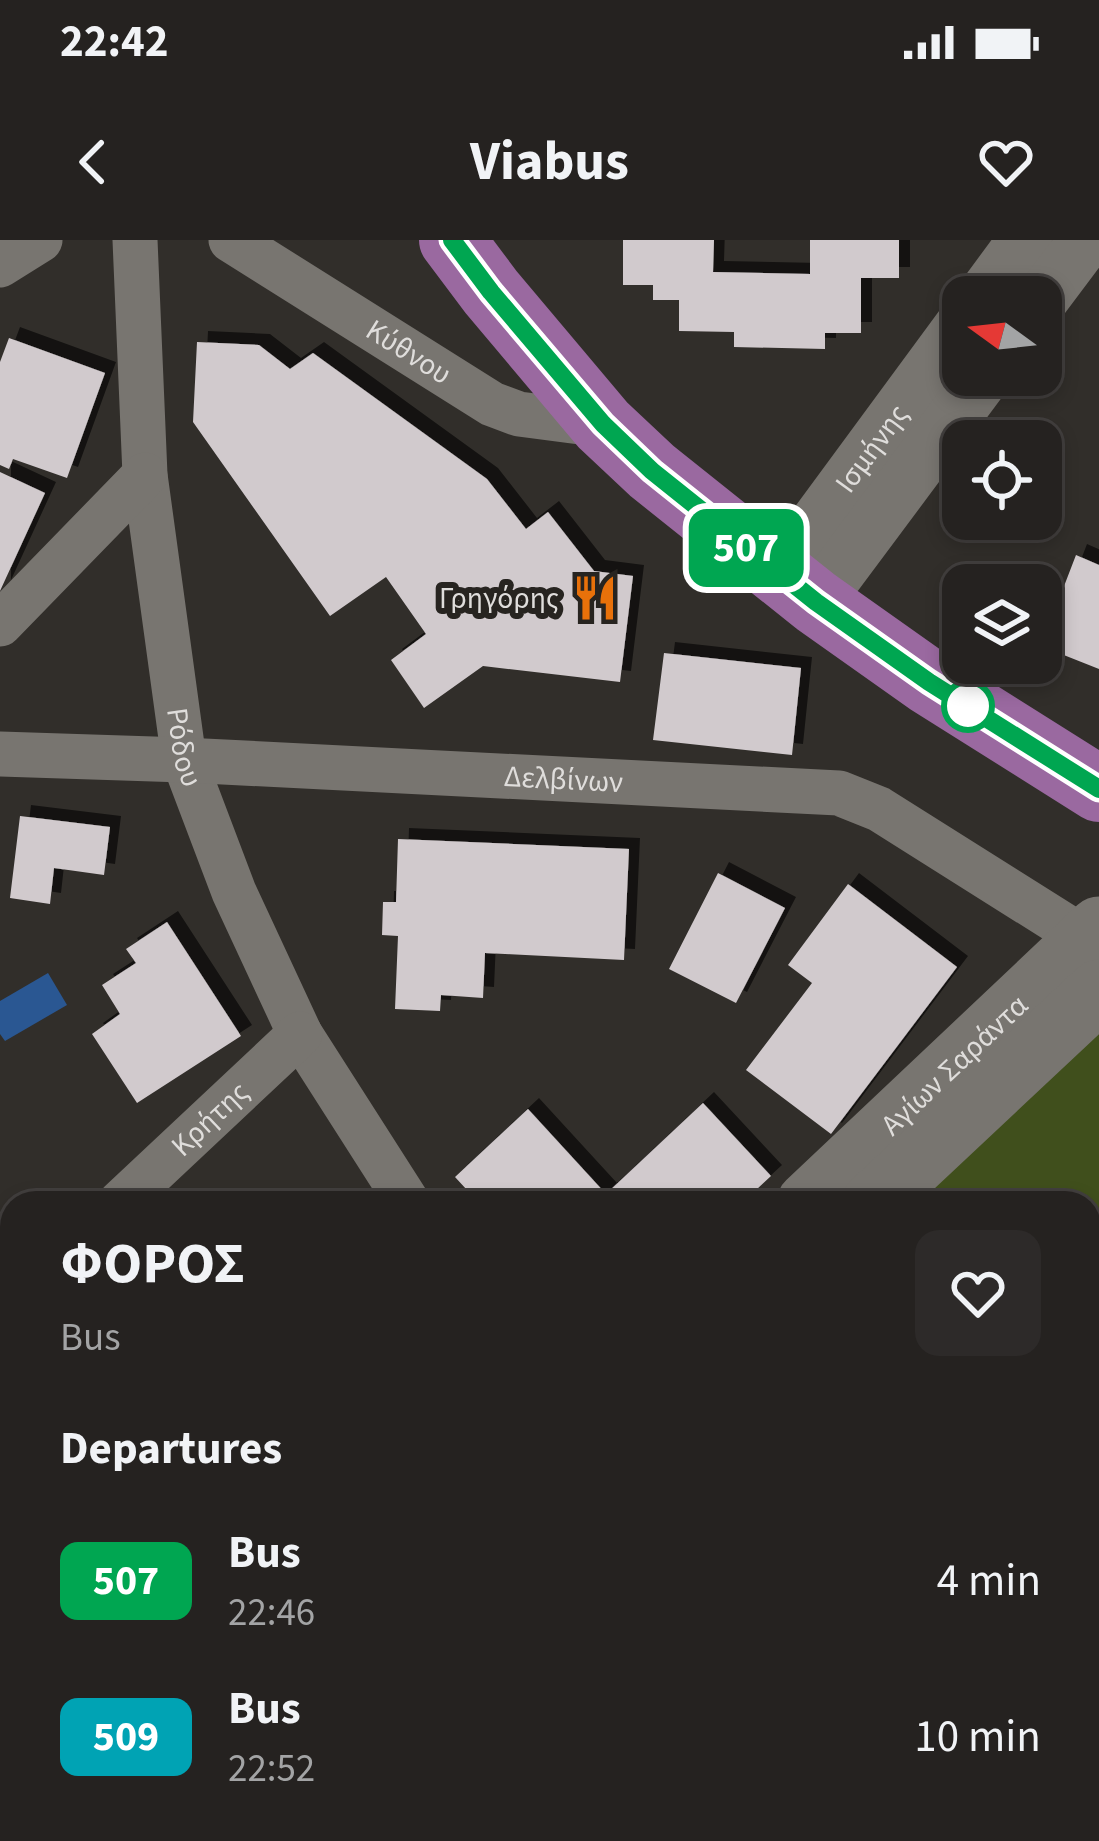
<!DOCTYPE html>
<meta charset="utf-8">
<style>
:root{--surface:#252220;--page:#2d2a29;--text:#f1f3f6;--muted:#a3a4a5;--line:#423f3e}
body{margin:0;font-family:"Source Sans 3",sans-serif;background:var(--page);color:var(--text);height:100vh;display:flex;flex-direction:column;font-size:45px;white-space:nowrap}
*{box-sizing:border-box;margin:0}
p{font-size:39px;color:var(--muted)}
.icon{flex:none;width:66px;height:66px;fill:none;stroke:currentColor;stroke-width:2;stroke-linecap:round;stroke-linejoin:round}
.map{position:relative;flex:1;overflow:hidden}
.panel{position:absolute;left:0px;top:951px;width:1101px;height:651px;display:flex;flex-direction:column;background:var(--surface);border-radius:36px 36px 0 0;box-shadow:0 6px 18px #0003,0 0 0 3px var(--line)}
.panel>*{flex:none}
.badge{padding:0 24px;border-radius:18px;font-size:42px;line-height:78px}
.needle{width:78px;rotate:285deg}
.tools{position:absolute;left:942px;top:36px;display:grid;gap:24px}
.tools a{display:grid;place-items:center;width:120px;height:120px;border-radius:24px;background:var(--surface);box-shadow:0 6px 18px #0003,0 0 0 3px var(--line);font-size:60px}
.map>.badge{position:absolute;translate:-50% -50%;box-shadow:0 0 0 6px #fff}
h2{padding:0 60px;font-size:45px;line-height:108px}
.round{display:grid;place-items:center;flex:none;width:126px;height:126px;border-radius:24px;background:var(--page)}
.summary{display:flex;align-items:center;justify-content:space-between;height:204px;padding:0 60px}
h1{font-size:57px;font-weight:700;line-height:90px}
ul{padding:0;list-style:none}
li{display:flex;align-items:center;gap:36px;height:156px;padding:0 60px}
li div{flex:1}
li b{display:block;font-size:45px}
li em{font-style:normal}
li .badge{min-width:132px;font-weight:700;text-align:center}
.status{display:flex;justify-content:space-between;align-items:center;height:84px;padding:0 60px;background:var(--surface);direction:ltr}
.status svg{height:33px;fill:currentColor}
header{display:flex;justify-content:space-between;align-items:center;height:156px;padding:0 60px;background:var(--surface);font-size:54px;font-weight:700}
.map>svg:first-child{display:block}
.green{fill:#404f1c}
.water{fill:#2a5792}
.building{fill:#d1cacd;filter:url(#shadow)}
.lines{fill:none;stroke-linecap:round;stroke-linejoin:round}
.path{stroke:#6d6a67;stroke-width:8;stroke-dasharray:6 9;stroke-linecap:butt}
.minor{stroke:#787570;stroke-width:45}
.tertiary{stroke:#787570;stroke-width:54}
.secondary{stroke:#787570;stroke-width:63}
.primary{stroke:#9a69a0;stroke-width:66}
.line-casing{stroke:#fff;stroke-width:27}
.line{stroke:#00a651;stroke-width:18}
.stop-dot{fill:#fff;stroke:#00a651;stroke-width:6}
.labels{text-anchor:middle;dominant-baseline:central;stroke-width:12;stroke-linejoin:round;paint-order:stroke}
.street-label{font-size:30px;fill:#dfdddb;stroke:#272420}
.poi-label{font-size:30px;fill:#dfdddb;stroke:#272420;text-anchor:end}
</style>
<div class="status"><b>22:42</b><svg viewBox="0 0 49 12"><path d="M0 12V9h3v3zM5 12V6h3v6zM10 12V3h3v9zM15 12V0h3v12zM26 1h20v11H26zM47 4h2v5h-2z"/></svg></div>
<header><svg class="icon" aria-label="back" viewBox="0 0 24 24"><path d="M15 5l-7 7 7 7"/></svg>Viabus<svg class="icon" aria-label="heart" viewBox="0 0 24 24"><path d="M12 20l-8-8c-3-5 5-10 8-4 3-6 11-1 8 4z"/></svg></header>
<div class="map">
<svg width="1099" height="1601" viewBox="0 0 1099 1601">
<defs>
<filter id="shadow"><feDropShadow dx="11" dy="-11" stdDeviation="0" flood-color="#0009"/></filter>
</defs>
<rect width="100%" height="100%" fill="#312e2a"/>
<path class="green" d="M 1099,782 L 1099,1425 L 1089,1422 L 1089,963 L 904,963 Z
M 1089,1483 L 1099,1486 L 1099,1601 L 895,1601 L 907,1590 L 1089,1590 Z
M 232,1590 L 865,1590 L 854,1601 L 220,1601 Z"/>
<path class="water" d="M 48,733 L 67,765 L 5,801 L 0,794 L 0,761 Z"/>
<path class="building" d="M 623,0 L 714,0 L 713,32 L 810,34 L 810,0 L 899,0 L 899,38 L 861,38 L 861,93 L 825,93 L 825,109 L 734,107 L 734,92 L 679,91 L 679,60 L 653,60 L 653,45 L 623,45 Z
M 9,98 L 105,133 L 67,238 L 13,219 L 9,229 L 0,225 L 0,122 Z
M 197,102 L 259,105 L 290,129 L 313,113 L 487,239 L 526,289 L 548,272 L 594,331 L 633,336 L 620,442 L 483,426 L 424,468 L 391,420 L 426,394 L 386,337 L 330,376 L 193,182 Z
M 0,232 L 45,253 L 0,351 Z
M 1076,315 L 1099,325 L 1099,429 L 1041,406 Z
M 664,413 L 801,428 L 792,515 L 653,500 Z
M 20,576 L 110,587 L 104,635 L 54,628 L 50,664 L 10,658 Z
M 398,599 L 629,609 L 624,720 L 485,713 L 483,758 L 441,755 L 440,771 L 395,769 L 398,696 L 382,695 L 383,662 L 396,662 Z
M 718,633 L 785,668 L 736,763 L 669,729 Z
M 848,644 L 957,727 L 831,894 L 746,830 L 812,743 L 788,725 Z
M 167,682 L 241,796 L 137,863 L 92,794 L 120,774 L 102,745 L 136,723 L 126,709 Z
M 703,863 L 771,936 L 742,963 L 479,963 L 455,937 L 528,869 L 606,954 Z
M 12,1211 L 12,1243 L 0,1231 L 0,1223 Z
M 0,1278 L 12,1288 L 0,1303 Z"/>
<g class="lines">
<path class="path" d="M 1089,1456 L 1099,1459
M 869,1601 L 880,1590"/>
<g class="minor">
<path id="s1" d="M 135,0 L 145,235 L 184,520 L 234,652 L 300,794 L 408,963"/>
<path id="s2" d="M 231,0 L 492,164 L 519,174 L 603,185"/>
<path d="M 0,25 L 40,0"/>
<path d="M 0,384 L 145,235"/>
<path id="s3" d="M 0,514 L 184,520 L 839,553 L 879,569 L 1087,700"/>
<path id="s4" d="M 120,963 L 300,794"/>
<path d="M 0,1076 L 12,1064"/>
<path d="M 0,1515 L 12,1529"/>
<path d="M 68,1590 L 77,1601"/>
</g>
<g class="tertiary">
<path d="M 983,57 L 1025,0"/>
<path d="M 1041,60 L 1086,0"/>
<path id="s5" d="M 779,334 L 963,84"/>
<path d="M 816,362 L 985,135"/>
</g>
<g class="secondary">
<path id="s6" d="M 808,963 L 1099,688"/>
<path d="M 873,963 L 1099,751"/>
<path d="M 134,1601 L 146,1590"/>
<path d="M 195,1601 L 206,1590"/>
</g>
<path class="primary" d="M 452,0 L 491,52 L 603,185 L 652,231 L 816,362 L 929,442 L 1099,549"/>
</g>
<g class="lines">
<g class="line-casing">
<path id="line" d="M 452,0 L 491,52 L 603,184 L 652,231 L 816,362 L 929,442 L 1099,549"/>
</g>
<use href="#line" class="line"/>
</g>
<defs>
<g id="restaurant-bare" transform="scale(3.6)"><path d="M-5-6h1v4h1v-4h1v4h1v-4h1v5L-1.5 .5V6h-2V.5L-5-1ZM5-6V6H3V1.5H1.5Q1.5-4 5-6Z" fill="#e8710a" stroke="#272420" stroke-width="2.5" paint-order="stroke"/></g>
</defs>
<g fill-rule="evenodd">
<use href="#restaurant-bare" x="595" y="358"/>
</g>
<circle class="stop-dot" cx="968" cy="466" r="24"/>
<g class="labels">
<g class="street-label">
<text stroke="none"><textPath href="#s2" startOffset="210">Κύθνου</textPath></text>
<text stroke="none"><textPath href="#s5" startOffset="156">Ισμήνης</textPath></text>
<text stroke="none"><textPath href="#s1" startOffset="510">Ρόδου</textPath></text>
<text stroke="none"><textPath href="#s3" startOffset="564">Δελβίνων</textPath></text>
<text stroke="none"><textPath href="#s6" startOffset="201">Αγίων Σαράντα</textPath></text>
<text stroke="none"><textPath href="#s4" startOffset="123">Κρήτης</textPath></text>
</g>
<g class="poi-label">
<text x="559" y="358">Γρηγόρης</text>
</g>
</g>
</svg>
<div class="tools">
<a><svg class="needle" viewBox="-14 -14 28 28"><path d="M0-13l5 13h-10z" fill="#e53935"/><path d="M0 13l5-13h-10z" fill="#a3a4a5"/></svg></a>
<a><svg class="icon" aria-label="locate" viewBox="0 0 24 24"><circle cx="12" cy="12" r="6"/><path d="M12 2v4M12 18v4M2 12h4M18 12h4"/></svg></a>
<a><svg class="icon" aria-label="layers" viewBox="0 0 24 24"><path d="M12 4l9 5-9 5-9-5zM3 14l9 5 9-5"/></svg></a>
</div>
<b class="badge" style="left:746px;top:308px;background:#00a651;color:#fff">507</b>
<section class="panel">
<div class="summary"><div><h1>ΦΟΡΟΣ</h1><p>Bus</p></div><a class="round"><svg class="icon" aria-label="heart" viewBox="0 0 24 24"><path d="M12 20l-8-8c-3-5 5-10 8-4 3-6 11-1 8 4z"/></svg></a></div>
<h2>Departures</h2>
<ul>
<li><span class="badge" style="background:#00a651;color:#fff">507</span><div><b>Bus</b><p>22:46</p></div><em>4 min</em></li>
<li><span class="badge" style="background:#00a3b4;color:#fff">509</span><div><b>Bus</b><p>22:52</p></div><em>10 min</em></li>
</ul>
</section>
</div>
